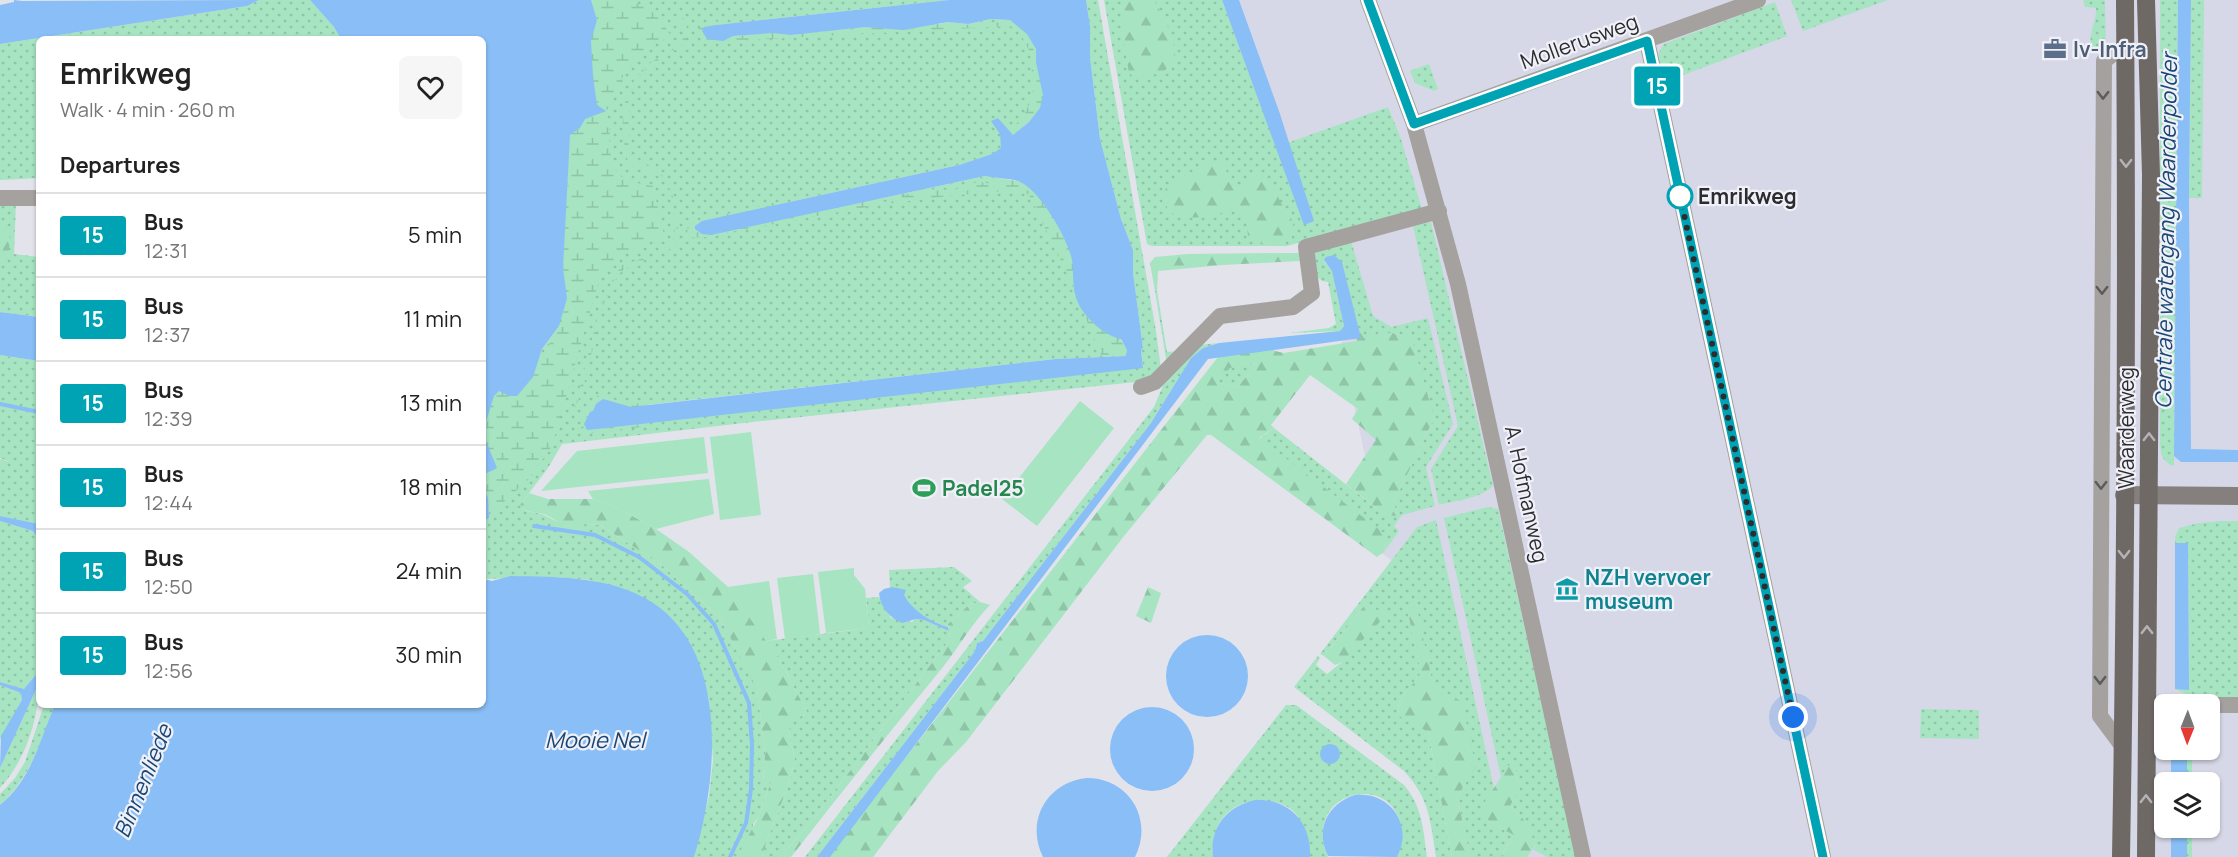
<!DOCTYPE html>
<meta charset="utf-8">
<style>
:root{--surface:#fff;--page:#f6f6f6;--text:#222;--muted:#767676;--line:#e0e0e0}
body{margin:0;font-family:Manrope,sans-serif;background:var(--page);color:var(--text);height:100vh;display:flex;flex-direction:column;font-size:22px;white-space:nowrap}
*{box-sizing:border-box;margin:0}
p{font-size:20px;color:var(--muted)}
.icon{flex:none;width:33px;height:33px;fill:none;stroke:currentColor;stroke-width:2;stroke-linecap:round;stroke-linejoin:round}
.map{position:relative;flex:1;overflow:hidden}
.sheet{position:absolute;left:36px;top:36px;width:450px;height:672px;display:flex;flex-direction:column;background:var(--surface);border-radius:9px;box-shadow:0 2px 4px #0004}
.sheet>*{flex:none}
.badge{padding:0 12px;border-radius:4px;font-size:21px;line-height:39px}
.needle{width:39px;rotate:181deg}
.buttons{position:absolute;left:2154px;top:694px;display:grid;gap:12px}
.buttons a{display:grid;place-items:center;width:66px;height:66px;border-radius:9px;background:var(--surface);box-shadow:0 2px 4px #0004;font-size:30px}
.you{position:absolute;width:30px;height:30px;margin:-15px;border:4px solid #fff;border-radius:50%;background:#1a73e8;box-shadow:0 0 0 9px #1a73e833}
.map>.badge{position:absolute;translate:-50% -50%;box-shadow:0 0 0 3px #fff}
h2{padding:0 24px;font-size:22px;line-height:54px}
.round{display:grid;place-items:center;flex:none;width:63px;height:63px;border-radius:9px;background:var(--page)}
.head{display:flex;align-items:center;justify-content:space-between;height:102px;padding:0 24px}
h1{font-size:28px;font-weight:700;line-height:45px}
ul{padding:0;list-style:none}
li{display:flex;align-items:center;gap:18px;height:84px;padding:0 24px;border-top:2px solid var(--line)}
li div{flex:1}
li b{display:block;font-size:22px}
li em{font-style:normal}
li .badge{min-width:66px;font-weight:700;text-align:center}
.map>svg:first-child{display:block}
.built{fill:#d7d8e7;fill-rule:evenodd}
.grass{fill:url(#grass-dots)}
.forest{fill:url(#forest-firs);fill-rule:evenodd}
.wetland{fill:url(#wetland-marsh)}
.pitch{fill:#a6e4c2}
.water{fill:#89bef6}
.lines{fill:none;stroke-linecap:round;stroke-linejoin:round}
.stream{stroke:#89bef6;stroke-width:4}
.street{stroke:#a4a19f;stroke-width:16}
.secondary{stroke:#85807d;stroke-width:18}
.primary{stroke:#6f6966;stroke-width:18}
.oneway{stroke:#5c5b5c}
.oneway2{stroke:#b6b3b7}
.line-casing{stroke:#fff;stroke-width:14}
.line{stroke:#00a3b4;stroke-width:9}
.walk{stroke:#2c2c2f;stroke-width:6;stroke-dasharray:0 10.8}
.stop-dot{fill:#fff;stroke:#00a3b4;stroke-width:3}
.labels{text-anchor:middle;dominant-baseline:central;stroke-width:4.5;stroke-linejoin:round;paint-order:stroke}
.street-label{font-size:21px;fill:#2c2c2f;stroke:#f0f0f9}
.service-label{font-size:21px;font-weight:bold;fill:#4e5e75;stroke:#f0f0f9;text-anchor:start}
.stop-label{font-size:21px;font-weight:bold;fill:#2c2c2f;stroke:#f0f0f9;text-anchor:start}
.leisure-label{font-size:21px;font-weight:bold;fill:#27864d;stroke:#f0f0f9;text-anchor:start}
.culture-label{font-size:21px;font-weight:bold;fill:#0d838f;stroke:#f0f0f9;text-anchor:start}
.water-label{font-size:22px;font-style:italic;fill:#184774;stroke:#f0f0f9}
</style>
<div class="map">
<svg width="2238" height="857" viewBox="0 0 2238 857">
<defs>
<pattern id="grass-dots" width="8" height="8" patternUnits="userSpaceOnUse" patternTransform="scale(1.5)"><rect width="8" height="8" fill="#a6e4c2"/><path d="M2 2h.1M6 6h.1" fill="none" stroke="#8fc4a7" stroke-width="1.8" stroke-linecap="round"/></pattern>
<pattern id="forest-firs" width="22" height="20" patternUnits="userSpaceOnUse" patternTransform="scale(1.5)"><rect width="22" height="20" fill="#a6e4c2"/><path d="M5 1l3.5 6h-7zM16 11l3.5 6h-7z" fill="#8fc4a7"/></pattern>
<pattern id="wetland-marsh" width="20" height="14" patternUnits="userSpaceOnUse" patternTransform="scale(1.5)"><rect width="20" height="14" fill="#a6e4c2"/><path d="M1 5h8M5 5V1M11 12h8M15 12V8" fill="none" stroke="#8fc4a7"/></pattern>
</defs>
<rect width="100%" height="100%" fill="#e2e3eb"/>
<path class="built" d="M 1233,0 L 2238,0 L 2238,857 L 1458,857 L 1394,562 L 1380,552 L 1383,540 L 1341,344 L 1351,329 ZM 2164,705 L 2210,705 L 2210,750 L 2164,750 ZM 2164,783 L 2210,783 L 2210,828 L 2164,828 Z"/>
<path class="grass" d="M 259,0 L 310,0 L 334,27 L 341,39 L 39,39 L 39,178 L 0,180 L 0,44 L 247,6 Z
M 591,0 L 949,0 L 716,25 L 723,41 L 733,36 L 773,33 L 791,35 L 865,27 L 935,25 L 948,22 L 968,24 L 991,19 L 1010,20 L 1027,34 L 1043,95 L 1041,108 L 1029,122 L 1012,135 L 998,118 L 1002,148 L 992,154 L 959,165 L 702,221 L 711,235 L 985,176 L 1017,181 L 1028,187 L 1127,350 L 1126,356 L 1056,359 L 593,411 L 1143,367 L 1141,350 L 1143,348 L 1133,273 L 1133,250 L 1121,219 L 1100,139 L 1090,57 L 1090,26 L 1086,0 L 1098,0 L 1156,331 L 1161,369 L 1145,381 L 761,421 L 562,444 L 548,468 L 520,505 L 526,511 L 542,514 L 558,522 L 600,525 L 663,566 L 720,618 L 757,688 L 765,753 L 763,781 L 771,782 L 758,818 L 753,824 L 754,857 L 694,857 L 709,796 L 713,761 L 709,699 L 642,596 L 589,580 L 557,577 L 483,579 L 483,522 L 489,518 L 488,498 L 494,396 L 499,391 L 509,396 L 533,377 L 542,349 L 559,326 L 570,134 L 597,20 Z
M 1104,0 L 1222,0 L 1276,147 L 1388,107 L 1400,136 L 1422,209 L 1287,246 L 1152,246 L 1147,244 Z
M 1791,0 L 1888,0 L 1803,31 Z
M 2083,0 L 2105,0 L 2106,50 L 2095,51 C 2084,40 2097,23 2096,8 L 2085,7 Z
M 2160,0 L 2178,0 L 2174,466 C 2163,462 2161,456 2160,445 Z
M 2191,0 L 2204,0 L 2202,198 L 2189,198 Z
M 1775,2 L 1787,36 L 1662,83 C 1658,68 1654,57 1664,44 Z
M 1429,64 L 1438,89 L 1434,91 L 1415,83 L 1410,71 Z
M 0,201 L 16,201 L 14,254 L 39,257 L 39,317 L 0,312 Z
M 1431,222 L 1493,486 C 1479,499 1457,500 1439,505 L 1431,469 L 1458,426 L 1413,226 Z
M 1351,241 L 1373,316 L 1391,327 L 1428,318 L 1453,424 L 1426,467 L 1435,506 L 1402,515 L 1394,526 L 1399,531 L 1384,552 L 1386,544 L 1259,439 L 1274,428 L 1385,515 L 1397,516 L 1394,502 L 1434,418 L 1378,332 L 1380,339 L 1364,338 L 1359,331 L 1342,262 L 1324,261 L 1332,271 L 1344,326 L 1340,331 L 1290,333 L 1329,328 L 1336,324 L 1328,282 L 1322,281 L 1314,274 L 1315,253 Z
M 1155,291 L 1157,291 L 1167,352 L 1180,351 L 1167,365 Z
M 1218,343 L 1203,348 L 1191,358 L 1151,423 L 983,641 L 977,643 L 975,651 L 817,857 L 805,857 L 1154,407 L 1164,383 L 1200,345 Z
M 0,355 L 39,361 L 39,524 L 0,516 L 0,459 L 10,462 L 0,458 Z
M 1246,363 L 1258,364 L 1237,387 L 1215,382 L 1230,367 Z
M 1488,507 L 1498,509 L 1576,857 L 1547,857 L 1534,850 L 1536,845 L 1524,820 L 1510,806 L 1520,788 L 1513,760 L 1501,777 L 1444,518 Z
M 1436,520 L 1494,789 L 1478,812 L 1496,826 L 1514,835 L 1502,854 L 1506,857 L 1470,857 L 1457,796 L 1476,767 L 1433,685 L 1415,600 L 1407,608 L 1421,673 L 1398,703 L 1399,715 L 1428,732 L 1452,857 L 1436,857 C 1430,821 1430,799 1404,771 L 1294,687 L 1318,656 L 1320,658 L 1316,665 L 1327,674 L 1342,662 L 1364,606 L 1324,656 L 1320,654 L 1417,527 Z
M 0,521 L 33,531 L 39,540 L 39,671 L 24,689 L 0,682 Z
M 2221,521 L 2238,521 L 2238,697 L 2193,697 L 2175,689 L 2189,689 L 2188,544 L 2175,543 L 2175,537 L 2179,528 L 2199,523 Z
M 954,567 L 972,581 L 963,587 L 980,602 L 970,604 L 948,624 L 948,627 C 935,624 916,613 908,601 C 902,595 898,589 890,587 L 889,570 Z
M 879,597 L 891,618 L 912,622 L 915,619 L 924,620 L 949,631 L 950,639 L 812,821 L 780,857 L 763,857 L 766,843 L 786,791 L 795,760 L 790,741 L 789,724 L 807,712 L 779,659 L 766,641 L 869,628 L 866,598 Z
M 39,683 C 39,719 25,761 0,788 L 0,768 Z
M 0,685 L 21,693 L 22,700 L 0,740 Z
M 44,705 L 55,705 C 39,743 32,776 0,805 L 0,794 L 15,778 L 25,762 Z
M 1286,705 L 1296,705 L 1404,785 C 1423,808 1423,829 1427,857 L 1397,857 C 1410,832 1398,795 1365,794 C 1329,794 1314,827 1328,857 L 1310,857 C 1310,848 1308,842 1305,834 C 1303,829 1301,822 1298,817 C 1294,809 1283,804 1275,802 C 1237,794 1209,819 1213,857 L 1167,857 Z
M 1921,709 L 1979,710 L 1979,739 L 1920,738 Z
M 2187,750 L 2192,750 L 2192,783 L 2187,783 Z
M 2187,828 L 2192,828 L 2192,857 L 2187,857 Z"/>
<path class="forest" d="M 1128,0 L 1154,0 C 1164,18 1177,40 1175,61 L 1162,73 L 1135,78 L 1129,73 C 1127,57 1115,11 1128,0 Z
M 1221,160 L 1227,164 L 1226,179 L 1233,186 L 1246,187 L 1253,176 L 1264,175 C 1276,183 1275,191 1281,203 C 1285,209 1292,217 1293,224 C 1299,249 1269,244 1255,244 L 1248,237 L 1246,215 L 1234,209 C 1208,218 1194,221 1168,212 L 1164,195 L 1167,185 L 1211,162 Z
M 0,221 L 10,233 L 9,250 L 0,261 Z
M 1283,253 L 1299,253 L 1300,261 L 1222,265 L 1158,271 L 1157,291 L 1155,291 L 1150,263 L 1155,257 L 1188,254 Z
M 1359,331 L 1364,338 L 1379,338 L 1378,332 L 1411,335 L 1434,418 L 1394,502 L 1397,516 L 1385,515 L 1346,484 L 1376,440 L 1352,419 L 1358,409 L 1310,375 L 1271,425 L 1274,428 L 1259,438 L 1384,533 L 1387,537 L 1384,552 L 1377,557 L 1211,435 L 1207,435 L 1124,536 L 966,742 L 938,771 L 873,857 L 828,857 L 1218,357 L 1271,347 L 1275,351 L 1284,353 L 1357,341 L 1355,333 ZM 1246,363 L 1258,364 L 1237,387 L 1216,382 L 1230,368 Z
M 529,493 L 548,499 L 593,499 L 618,508 L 656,529 L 689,552 L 728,587 L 779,659 L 807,712 L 789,725 L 790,741 L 795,760 L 786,791 L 766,843 L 763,857 L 737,857 L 758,818 L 771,782 L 763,782 L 765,753 L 757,689 L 720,618 L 663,566 L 600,525 L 585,524 L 578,535 L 562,534 L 558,522 C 554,519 549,516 544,514 C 534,511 526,514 520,505 Z
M 1148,587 L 1161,593 L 1151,623 L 1136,616 Z
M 1415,599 L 1433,685 L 1462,702 L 1476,767 L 1457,796 L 1470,857 L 1452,857 L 1428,732 L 1399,716 L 1398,703 L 1421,673 L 1407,608 Z
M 980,602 L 990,605 C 972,623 959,647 943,667 C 891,730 841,793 791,857 L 780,857 L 812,821 L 950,639 L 948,624 L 970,604 Z
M 1364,606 L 1388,613 L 1342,662 L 1335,665 L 1324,656 Z
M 1513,759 L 1520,788 L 1510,806 L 1524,820 L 1536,845 L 1527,857 L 1506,857 L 1502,855 L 1514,835 L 1496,826 L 1478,812 Z"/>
<path class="wetland" d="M 591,0 C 635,0 650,0 671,36 L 647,48 L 626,69 L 610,106 L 606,111 L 597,105 L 584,53 L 597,20 Z
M 684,18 C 688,30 690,36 682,46 C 670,54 652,62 642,73 C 625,94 625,132 632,156 C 659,172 664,169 674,200 L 672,199 C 669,175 648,171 629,165 C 619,131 618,88 649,64 C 661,55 678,50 685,35 L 679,20 Z
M 1004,20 L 1027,24 L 1037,39 L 1047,100 L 1015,135 L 1008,133 L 1024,115 L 1033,96 L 1031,54 L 1019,31 L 1010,26 L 712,42 L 697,37 L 698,30 L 702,24 L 720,21 L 705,29 L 717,38 L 775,32 L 794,36 L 808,29 L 821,33 L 832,28 L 848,31 L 857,23 L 911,29 L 932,24 L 984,25 Z
M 600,113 L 610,120 C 610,138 606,169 625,179 C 633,183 644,184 653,186 L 664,235 L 608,263 L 597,287 L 552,446 L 530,478 L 496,509 L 484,506 L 483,421 L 495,390 L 513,396 L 560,329 L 565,304 L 557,287 L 564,250 L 570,134 L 580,128 L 585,119 Z
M 997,178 L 1028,183 L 1048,203 L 1094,299 L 1093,324 L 1110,335 L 1117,335 L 1130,355 L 1101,355 L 1068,275 L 1029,195 L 1022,190 C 915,195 810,217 706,237 L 688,238 L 687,228 L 693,222 L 777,202 L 767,219 L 874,198 L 886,202 L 922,189 L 955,190 L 966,184 L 980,182 L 993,184 Z
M 675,207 L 678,225 L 676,246 L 658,255 L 656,254 C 685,237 670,233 675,207 Z
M 647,257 L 647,259 L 624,269 L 617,277 L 603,304 L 583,389 L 574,410 L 600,308 L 613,279 L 622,265 Z
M 599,395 L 629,404 L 646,403 L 645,407 L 587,430 L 640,424 L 641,427 L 581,434 C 582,414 583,408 599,395 Z"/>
<path class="pitch" d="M 1080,401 L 1114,428 L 1037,526 L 1002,499 Z
M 751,432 L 761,515 L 720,520 L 710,437 Z
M 704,437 L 708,473 L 541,491 L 577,451 Z
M 709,479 L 714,514 L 656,529 L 618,508 L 593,499 L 588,491 Z
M 854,568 L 854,575 L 865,589 L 869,628 L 826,633 L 818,572 Z
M 813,574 L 820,634 L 785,639 L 777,578 Z
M 769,581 L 777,639 L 766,641 L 728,587 Z"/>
<path class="water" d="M 14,0 L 22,1 L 259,0 L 247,6 L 0,44 L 0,5 L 14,2 Z
M 310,0 L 591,0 L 597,20 L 591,41 L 593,77 L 597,105 L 606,111 L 585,119 L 580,128 L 570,135 L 563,268 L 567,298 L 559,326 L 542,349 L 533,377 L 517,396 L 509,396 L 499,391 L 494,396 L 483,432 L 483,39 L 341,39 L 334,27 Z
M 949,0 L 1086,0 L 1090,26 L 1090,57 L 1100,139 L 1121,219 L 1133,250 L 1133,273 L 1143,348 L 1141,350 L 1143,368 L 587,430 L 584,424 L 590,412 L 593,411 L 596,404 L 603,399 L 631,407 L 1056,359 L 1126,356 L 1127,350 L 1121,339 C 1104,336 1080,314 1076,297 C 1072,285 1074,272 1072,260 C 1068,239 1039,188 1018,181 C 1008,178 995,178 985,176 L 711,235 L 702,234 L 695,229 L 695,226 L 702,221 L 959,165 L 992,154 L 1001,148 L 1000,134 L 991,121 L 998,118 L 1013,135 L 1029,122 L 1040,108 L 1043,95 L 1036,62 L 1036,49 L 1027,34 L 1010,20 L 991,19 L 968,24 L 948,22 L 903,30 L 865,27 L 791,35 L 773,33 L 733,36 L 723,41 L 707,39 L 702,31 L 704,27 L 716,25 Z
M 1222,0 L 1239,0 L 1280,114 L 1314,221 L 1304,225 Z
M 2178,0 L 2191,0 L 2189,198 L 2191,449 L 2238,450 L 2238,462 L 2181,462 L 2174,456 Z
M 1334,255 L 1342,262 L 1361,338 L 1208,359 L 830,857 L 817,857 L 975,651 L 977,643 L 983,641 L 1151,423 L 1191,358 L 1203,348 L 1219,343 L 1340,331 L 1344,326 L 1332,271 L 1324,260 L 1326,257 Z
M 0,312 L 39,317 L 39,361 L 0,355 Z
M 483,434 L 497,468 L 483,475 Z
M 483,486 L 488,498 L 489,518 L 483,522 Z
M 0,516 L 39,524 L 39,540 L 33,531 L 0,521 Z
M 2175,543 L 2188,543 L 2189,690 L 2175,689 Z
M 511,576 C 555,577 601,576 641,596 C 731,641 719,778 694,857 L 0,857 L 0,805 C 32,779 39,741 55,705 L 483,705 L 483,579 L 492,581 Z
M 892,587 L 906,590 L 904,595 C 912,610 932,623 948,627 L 949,631 L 924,620 L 916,619 L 902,623 C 890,618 880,607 879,593 L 884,589 Z
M1166 676a41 41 0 1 1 82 0a41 41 0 1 1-82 0Z
M 39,671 L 39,683 L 0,768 L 1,736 L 22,700 L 21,693 L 0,685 L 0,682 L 24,689 Z
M1110 749a42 42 0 1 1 84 0a42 42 0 1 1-84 0Z
M1320 754a10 10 0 1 1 20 0a10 10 0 1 1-20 0Z
M 2171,750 L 2187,750 L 2187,783 L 2171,783 Z
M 1087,778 C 1129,778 1154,819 1135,857 L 1043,857 C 1025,821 1047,782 1087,778 Z
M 1355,795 C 1390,791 1414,825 1397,857 L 1328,856 C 1315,830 1327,804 1355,795 Z
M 1255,800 C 1289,798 1312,823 1310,857 L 1213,857 C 1209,828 1227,806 1255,800 Z
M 2171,828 L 2187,828 L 2187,857 L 2171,857 Z"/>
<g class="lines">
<path class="stream" d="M 0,404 L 39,412
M 534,526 L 595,535 L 639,557 L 687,594 L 714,624 L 749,703 L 752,745 L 751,789 L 746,823 L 730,857"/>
<path class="street" d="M 1368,0 L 1414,124 L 1458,284 L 1583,857
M 1647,41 L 1823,857
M 1414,124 L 1758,0
M 0,198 L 39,198
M 1141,387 L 1155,382 L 1220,316 L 1293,307 L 1312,293 L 1306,247 L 1439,211
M 2210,705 L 2238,705
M 2123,747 L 2100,716 L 2104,61 L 2113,54 L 2125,50"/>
<path class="secondary" d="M 2124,495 L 2238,496"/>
<path class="primary" d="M 2146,0 L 2151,175 L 2146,857
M 2121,857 C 2126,571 2127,286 2125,0"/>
</g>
<defs><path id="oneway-chevron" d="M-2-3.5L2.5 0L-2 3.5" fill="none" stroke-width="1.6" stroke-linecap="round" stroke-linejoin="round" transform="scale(1.5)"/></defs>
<g class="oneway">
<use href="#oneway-chevron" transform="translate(2103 95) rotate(90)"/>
<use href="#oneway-chevron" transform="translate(2102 290) rotate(90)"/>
<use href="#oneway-chevron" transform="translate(2101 485) rotate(90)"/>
<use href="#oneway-chevron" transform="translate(2100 680) rotate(90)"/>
</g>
<g class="oneway2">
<use href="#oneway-chevron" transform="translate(2126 163) rotate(90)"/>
<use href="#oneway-chevron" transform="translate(2149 437) rotate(-90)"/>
<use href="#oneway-chevron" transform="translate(2124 554) rotate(90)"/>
<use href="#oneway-chevron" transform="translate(2147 630) rotate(-90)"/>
<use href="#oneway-chevron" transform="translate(2146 799) rotate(-90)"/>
</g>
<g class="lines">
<g class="line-casing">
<path id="line" d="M 1368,0 L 1414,124 L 1647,41 L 1823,857"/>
</g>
<use href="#line" class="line"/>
<path class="walk" d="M 1680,196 L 1793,717"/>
</g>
<defs>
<g id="office-bare" transform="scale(1.8)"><path d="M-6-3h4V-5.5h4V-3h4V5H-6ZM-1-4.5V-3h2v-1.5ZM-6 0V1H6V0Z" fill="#5c6f8a" stroke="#f0f0f9" stroke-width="2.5" paint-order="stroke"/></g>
<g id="stadium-bare" transform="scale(1.8)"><path d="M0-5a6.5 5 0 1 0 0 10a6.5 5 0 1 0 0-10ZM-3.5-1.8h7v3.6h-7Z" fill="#2e9e5b" stroke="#f0f0f9" stroke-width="2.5" paint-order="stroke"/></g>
<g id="museum-bare" transform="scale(1.8)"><path d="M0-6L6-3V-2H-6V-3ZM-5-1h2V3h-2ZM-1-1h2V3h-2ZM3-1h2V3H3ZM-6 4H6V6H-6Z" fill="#0f9aa8" stroke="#f0f0f9" stroke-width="2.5" paint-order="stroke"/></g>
</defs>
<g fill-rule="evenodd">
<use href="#office-bare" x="2055" y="49"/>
<use href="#stadium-bare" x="924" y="488"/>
<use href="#museum-bare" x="1567" y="589"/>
</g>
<circle class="stop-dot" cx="1680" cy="196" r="12"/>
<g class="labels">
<g class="street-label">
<text transform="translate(1579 41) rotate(-20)">Mollerusweg</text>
<text transform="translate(2126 428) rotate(-90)">Waarderweg</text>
<text transform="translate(1527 494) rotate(78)">A. Hofmanweg</text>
</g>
<g class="service-label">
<text x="2073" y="49">Iv-Infra</text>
</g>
<g class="stop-label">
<text x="1698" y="196">Emrikweg</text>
</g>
<g class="leisure-label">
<text x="942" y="488">Padel25</text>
</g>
<g class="culture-label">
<text x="1585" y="577">NZH vervoer<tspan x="1585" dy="24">museum</tspan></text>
</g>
<g class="water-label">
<text transform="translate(2166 231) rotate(-89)">Centrale watergang Waarderpolder</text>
<text x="595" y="740">Mooie Nel</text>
<text transform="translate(143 781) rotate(-68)">Binnenliede</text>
</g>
</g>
</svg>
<div class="buttons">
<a><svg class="needle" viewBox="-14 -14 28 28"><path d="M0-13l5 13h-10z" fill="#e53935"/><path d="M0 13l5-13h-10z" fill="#767676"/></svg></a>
<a><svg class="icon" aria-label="layers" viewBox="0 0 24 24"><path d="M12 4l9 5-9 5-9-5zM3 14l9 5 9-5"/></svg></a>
</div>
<div class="you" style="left:1793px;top:717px"></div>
<b class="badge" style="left:1657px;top:86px;background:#00a3b4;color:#fff">15</b>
<section class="sheet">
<div class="head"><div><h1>Emrikweg</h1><p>Walk · 4 min · 260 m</p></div><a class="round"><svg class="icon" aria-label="heart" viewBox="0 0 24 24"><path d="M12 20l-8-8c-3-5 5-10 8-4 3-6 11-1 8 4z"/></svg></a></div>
<h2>Departures</h2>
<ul>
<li><span class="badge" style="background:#00a3b4;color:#fff">15</span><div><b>Bus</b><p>12:31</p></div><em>5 min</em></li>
<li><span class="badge" style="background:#00a3b4;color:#fff">15</span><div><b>Bus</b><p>12:37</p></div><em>11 min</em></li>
<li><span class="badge" style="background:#00a3b4;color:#fff">15</span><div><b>Bus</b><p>12:39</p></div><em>13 min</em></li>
<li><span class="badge" style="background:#00a3b4;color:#fff">15</span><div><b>Bus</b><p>12:44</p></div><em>18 min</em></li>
<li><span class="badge" style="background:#00a3b4;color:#fff">15</span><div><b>Bus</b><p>12:50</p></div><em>24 min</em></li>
<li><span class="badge" style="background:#00a3b4;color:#fff">15</span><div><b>Bus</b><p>12:56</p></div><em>30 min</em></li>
</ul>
</section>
</div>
